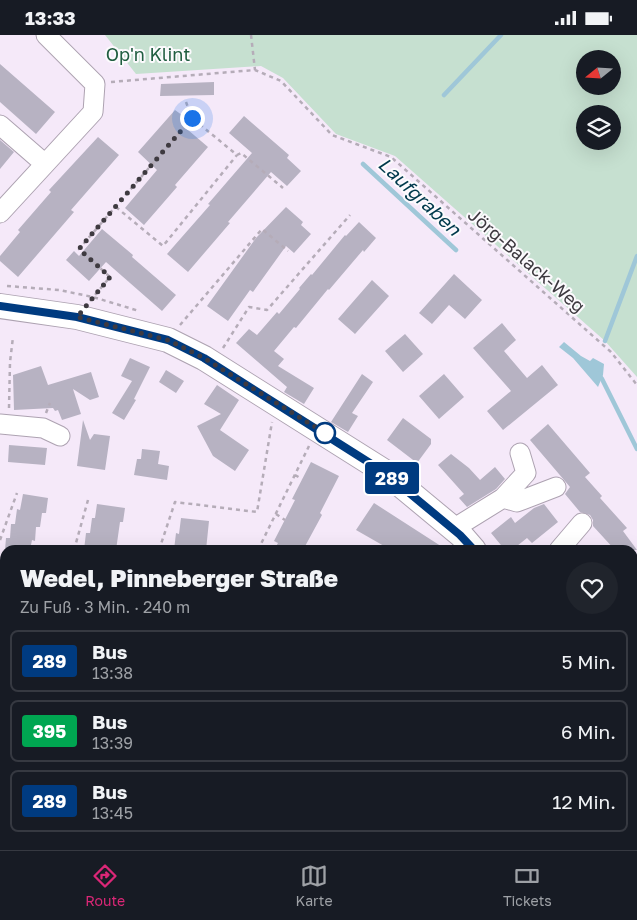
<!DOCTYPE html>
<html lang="de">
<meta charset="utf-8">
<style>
:root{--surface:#171b24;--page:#20242c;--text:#f1f3f6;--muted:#9ea1a6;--line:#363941;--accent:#db2777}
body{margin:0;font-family:"Golos Text",sans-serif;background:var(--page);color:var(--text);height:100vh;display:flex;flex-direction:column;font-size:19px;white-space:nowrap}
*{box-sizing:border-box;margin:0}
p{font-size:16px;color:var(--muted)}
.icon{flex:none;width:28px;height:28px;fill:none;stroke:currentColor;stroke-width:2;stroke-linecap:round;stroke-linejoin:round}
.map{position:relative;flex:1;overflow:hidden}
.side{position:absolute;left:0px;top:510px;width:638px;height:305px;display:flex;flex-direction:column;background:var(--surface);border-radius:15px 15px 0 0;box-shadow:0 5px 20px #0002}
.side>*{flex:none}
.badge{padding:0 10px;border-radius:4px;font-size:18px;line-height:32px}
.needle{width:32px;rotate:252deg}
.fabs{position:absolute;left:576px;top:15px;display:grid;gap:10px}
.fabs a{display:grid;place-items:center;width:45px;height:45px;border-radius:50%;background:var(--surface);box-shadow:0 5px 20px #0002;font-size:25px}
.you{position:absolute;width:25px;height:25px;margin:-12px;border:4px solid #fff;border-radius:50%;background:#1a73e8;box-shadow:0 0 0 8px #1a73e833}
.map>.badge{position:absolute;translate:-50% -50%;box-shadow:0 0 0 2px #fff}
.round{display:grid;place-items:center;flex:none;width:52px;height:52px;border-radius:26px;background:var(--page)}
.overview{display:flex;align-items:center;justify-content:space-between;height:85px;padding:0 20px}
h1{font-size:24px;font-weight:800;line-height:38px}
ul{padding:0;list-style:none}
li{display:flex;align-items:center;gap:15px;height:62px;margin:0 10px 8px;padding:0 10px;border:2px solid var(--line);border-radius:8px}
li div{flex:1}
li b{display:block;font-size:19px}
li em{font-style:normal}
li .badge{min-width:55px;font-weight:700;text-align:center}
.status{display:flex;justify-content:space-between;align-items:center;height:35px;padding:0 25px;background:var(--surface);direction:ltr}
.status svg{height:14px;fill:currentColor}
.tabs{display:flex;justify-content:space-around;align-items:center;height:70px;border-top:1px solid var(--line);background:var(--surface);font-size:14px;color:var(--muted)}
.tabs a{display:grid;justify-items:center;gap:2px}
.tabs .active{color:var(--accent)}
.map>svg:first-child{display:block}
.green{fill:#c6e0d0;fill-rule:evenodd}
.water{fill:#9fc7d8}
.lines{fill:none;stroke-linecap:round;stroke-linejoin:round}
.stream{stroke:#9fc7d8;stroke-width:4.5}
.building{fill:#b7b2c2}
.minor-casing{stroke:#ada2b1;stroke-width:21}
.major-casing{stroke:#ada2b1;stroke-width:26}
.path{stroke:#b5acb8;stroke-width:2.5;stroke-dasharray:4 4;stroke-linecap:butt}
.minor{stroke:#fff;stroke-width:19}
.major{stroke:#fff;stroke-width:24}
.line-casing{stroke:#fff;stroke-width:11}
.line{stroke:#003b80;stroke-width:8}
.walk{stroke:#3e3a40;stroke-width:5;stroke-dasharray:0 9}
.stop-dot{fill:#fff;stroke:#003b80;stroke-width:2.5}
.labels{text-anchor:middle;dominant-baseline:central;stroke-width:4;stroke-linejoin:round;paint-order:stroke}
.park-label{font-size:18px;fill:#215e41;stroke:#fcfafd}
.street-label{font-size:18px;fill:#3e3a40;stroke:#fcfafd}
.water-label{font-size:19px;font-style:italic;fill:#00394c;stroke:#fcfafd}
</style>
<div class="status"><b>13:33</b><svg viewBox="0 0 49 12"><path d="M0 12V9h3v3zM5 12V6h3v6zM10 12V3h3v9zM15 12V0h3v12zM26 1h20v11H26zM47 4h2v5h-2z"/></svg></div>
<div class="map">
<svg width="637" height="815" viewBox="0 0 637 815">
<rect width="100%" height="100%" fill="#f5e9f9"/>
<path class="green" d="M 105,0 L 637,0 L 637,342 L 605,306 L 395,121 L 336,99 L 283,43 L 261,31 L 136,39 ZM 585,24 L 612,24 L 612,51 L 585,51 ZM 585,79 L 612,79 L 612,106 L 585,106 Z
M 76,810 L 147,810 L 141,815 L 74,815 Z"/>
<path class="water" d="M 564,307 L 581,321 L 590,326 L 593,323 L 604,329 L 603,340 L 598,352 L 573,323 L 559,312 Z"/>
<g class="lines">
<path class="stream" d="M 444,60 L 501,0
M 363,129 L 456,215
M 605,306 L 637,221
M 598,339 L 602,344 L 637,414
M 632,733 L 637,725
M 577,815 L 580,810"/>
</g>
<path class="building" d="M 0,29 L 55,77 L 36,99 L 0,67 Z
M 214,47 L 214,60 L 160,61 L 161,49 Z
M 175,75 L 186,83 L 181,89 L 208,112 L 175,150 L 177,152 L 144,190 L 125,173 L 157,135 L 138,117 Z
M 244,81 L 289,120 L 287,123 L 301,136 L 287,151 L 271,137 L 228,187 L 230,188 L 188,237 L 167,219 L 210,170 L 208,169 L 252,118 L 229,98 Z
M 98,102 L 119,120 L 71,175 L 74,177 L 18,242 L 0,226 L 0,221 L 20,197 L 18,195 L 51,157 L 49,155 Z
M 0,105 L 14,117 L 0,134 Z
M 286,172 L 303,187 L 301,190 L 311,199 L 294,218 L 286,211 L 253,257 L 250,255 L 228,286 L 207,271 L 256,203 Z
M 359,187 L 376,203 L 364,217 L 363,215 L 329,255 L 328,254 L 296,293 L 294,292 L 274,316 L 284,324 L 278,331 L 314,353 L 304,369 L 284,357 L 287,352 L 236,308 L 249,294 L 257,300 L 277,277 L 279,279 L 300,254 L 299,253 L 311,239 L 312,240 L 345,200 L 346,201 Z
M 102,194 L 133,220 L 132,222 L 176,260 L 162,276 L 106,227 L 89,246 L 66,225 L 74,216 L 79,221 Z
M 454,239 L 482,265 L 465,284 L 449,270 L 432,289 L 419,278 Z
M 372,245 L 389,261 L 355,299 L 338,284 Z
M 502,288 L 516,305 L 504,316 L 527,343 L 542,330 L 558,350 L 503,395 L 487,376 L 511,356 L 473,313 Z
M 405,299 L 423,319 L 403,337 L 385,316 Z
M 130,323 L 150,332 L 134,364 L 136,365 L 124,385 L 112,378 L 132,346 L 121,341 Z
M 41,331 L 48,350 L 91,337 L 99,362 L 90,365 L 73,354 L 81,379 L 62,385 L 58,375 L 55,376 L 53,373 L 14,375 L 13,340 Z
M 166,335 L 184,346 L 176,358 L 159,347 Z
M 362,339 L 373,347 L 352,378 L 358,381 L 348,397 L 331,387 Z
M 444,339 L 464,362 L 439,384 L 419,361 Z
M 217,350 L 239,365 L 220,395 L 249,415 L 235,436 L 213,421 L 197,391 L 221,379 L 204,369 Z
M 403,383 L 431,404 L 431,409 L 417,428 L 387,405 Z
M 83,385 L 90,405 L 94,399 L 110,401 L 105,435 L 77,431 Z
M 548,389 L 590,438 L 585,442 L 602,461 L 600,463 L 627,493 L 623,496 L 637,515 L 615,515 L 593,491 L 593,485 L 590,480 L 580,477 L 565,459 L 570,452 L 530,405 Z
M 9,410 L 47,413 L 45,430 L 8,427 Z
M 142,414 L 160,416 L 158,429 L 169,431 L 167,445 L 134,440 L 137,424 L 141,424 Z
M 451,419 L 469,433 L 480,445 L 495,432 L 505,444 L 496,454 L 467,472 L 459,463 L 464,459 L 438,430 Z
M 311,427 L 339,441 L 320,478 L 322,480 L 303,515 L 274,515 L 278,508 L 274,506 L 295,465 L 292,464 Z
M 23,459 L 48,463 L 46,478 L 42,478 L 40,492 L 36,492 L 35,506 L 32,505 L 30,515 L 5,515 L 6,503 L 10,503 L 11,489 L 15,489 L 17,474 L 20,475 Z
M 374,468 L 447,515 L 391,515 L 356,495 Z
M 97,469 L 125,473 L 123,487 L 120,487 L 116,515 L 84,515 L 86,498 L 90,498 L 92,483 L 95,483 Z
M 544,469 L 558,487 L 532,508 L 527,503 L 512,515 L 505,515 L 491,498 L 511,482 L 515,488 L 534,473 Z
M 181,483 L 209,486 L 206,515 L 174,515 L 176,498 L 179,499 Z"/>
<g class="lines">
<g class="minor-casing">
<path id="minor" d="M 0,90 L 45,129
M 0,178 L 93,77 L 95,49 L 46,0
M 0,389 L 43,393 L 60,401
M 503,463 L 517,467 L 556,452
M 453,494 L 503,463 L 526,438 L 520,418
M 559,515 L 582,488
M 0,600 L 5,601
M 282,810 L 288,815
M 439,810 L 444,815
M 255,815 L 260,810"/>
</g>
<g class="major-casing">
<path id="major" d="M 0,271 L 77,282 L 168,305 L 204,323 L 385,437 L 461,500 L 474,515
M 632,661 L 637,664"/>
</g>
<path class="path" d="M 251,0 L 255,35
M 111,47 L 255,35 L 281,46 L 332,100 L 391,122 L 611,317 L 637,350
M 186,67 L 192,83
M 116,172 L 163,211 L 237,120
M 7,251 L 59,255 L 93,262 L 139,276
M 90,266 L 110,242 L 79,214 L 192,83 L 237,120 L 241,118 L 283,153
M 180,290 L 262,194 L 288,216
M 223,313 L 249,272 L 267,275 L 350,180
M 9,373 L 10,327 L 13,302
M 46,378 L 50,368
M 295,440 L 302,444
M 276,479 L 285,485
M 0,505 L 17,458
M 74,515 L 88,465
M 159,515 L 175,467 L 257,477 L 272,387
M 258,515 L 309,411
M 632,752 L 637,745
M 0,760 L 5,761
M 158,810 L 163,815
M 0,814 L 5,803
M 153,815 L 158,810
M 586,815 L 589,810"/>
<use href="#minor" class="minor"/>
<use href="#major" class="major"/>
</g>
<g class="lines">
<g class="line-casing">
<path id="line" d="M 0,271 L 77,282 L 168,305 L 204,323 L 384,437 L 460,500 L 474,515"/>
</g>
<use href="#line" class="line"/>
<path class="walk" d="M 192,83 L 79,214 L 110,242 L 77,282 L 168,305 L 204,323 L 325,398"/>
</g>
<circle class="stop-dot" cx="325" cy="398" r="10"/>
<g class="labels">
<g class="park-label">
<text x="148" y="19">Op'n Klint</text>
</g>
<g class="street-label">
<text transform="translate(527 225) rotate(41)">Jörg-Balack-Weg</text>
</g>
<g class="water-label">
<text transform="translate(420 161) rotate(43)">Laufgraben</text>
</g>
</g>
</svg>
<div class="fabs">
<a><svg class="needle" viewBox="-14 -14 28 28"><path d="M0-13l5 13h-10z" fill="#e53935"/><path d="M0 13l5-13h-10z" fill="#9ea1a6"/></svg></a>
<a><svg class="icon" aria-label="layers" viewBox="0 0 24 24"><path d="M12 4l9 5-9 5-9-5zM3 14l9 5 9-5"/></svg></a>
</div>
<div class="you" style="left:192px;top:83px"></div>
<b class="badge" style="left:392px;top:443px;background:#003b80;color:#fff">289</b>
<section class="side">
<div class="overview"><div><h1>Wedel, Pinneberger Straße</h1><p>Zu Fuß · 3 Min. · 240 m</p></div><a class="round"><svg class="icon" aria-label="heart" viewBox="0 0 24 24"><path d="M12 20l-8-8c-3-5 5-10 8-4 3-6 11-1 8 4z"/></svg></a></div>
<ul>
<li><span class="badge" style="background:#003b80;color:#fff">289</span><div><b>Bus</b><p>13:38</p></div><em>5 Min.</em></li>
<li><span class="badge" style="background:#00a651;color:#fff">395</span><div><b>Bus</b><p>13:39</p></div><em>6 Min.</em></li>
<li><span class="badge" style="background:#003b80;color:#fff">289</span><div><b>Bus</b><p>13:45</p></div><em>12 Min.</em></li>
</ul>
</section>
</div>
<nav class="tabs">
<a class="active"><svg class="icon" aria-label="directions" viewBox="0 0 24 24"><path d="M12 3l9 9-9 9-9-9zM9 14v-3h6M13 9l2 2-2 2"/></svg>Route</a>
<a><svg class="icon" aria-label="map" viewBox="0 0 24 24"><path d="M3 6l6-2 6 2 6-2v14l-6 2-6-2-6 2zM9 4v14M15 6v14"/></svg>Karte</a>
<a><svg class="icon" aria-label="tickets" viewBox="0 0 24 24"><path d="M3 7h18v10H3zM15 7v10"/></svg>Tickets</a>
</nav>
